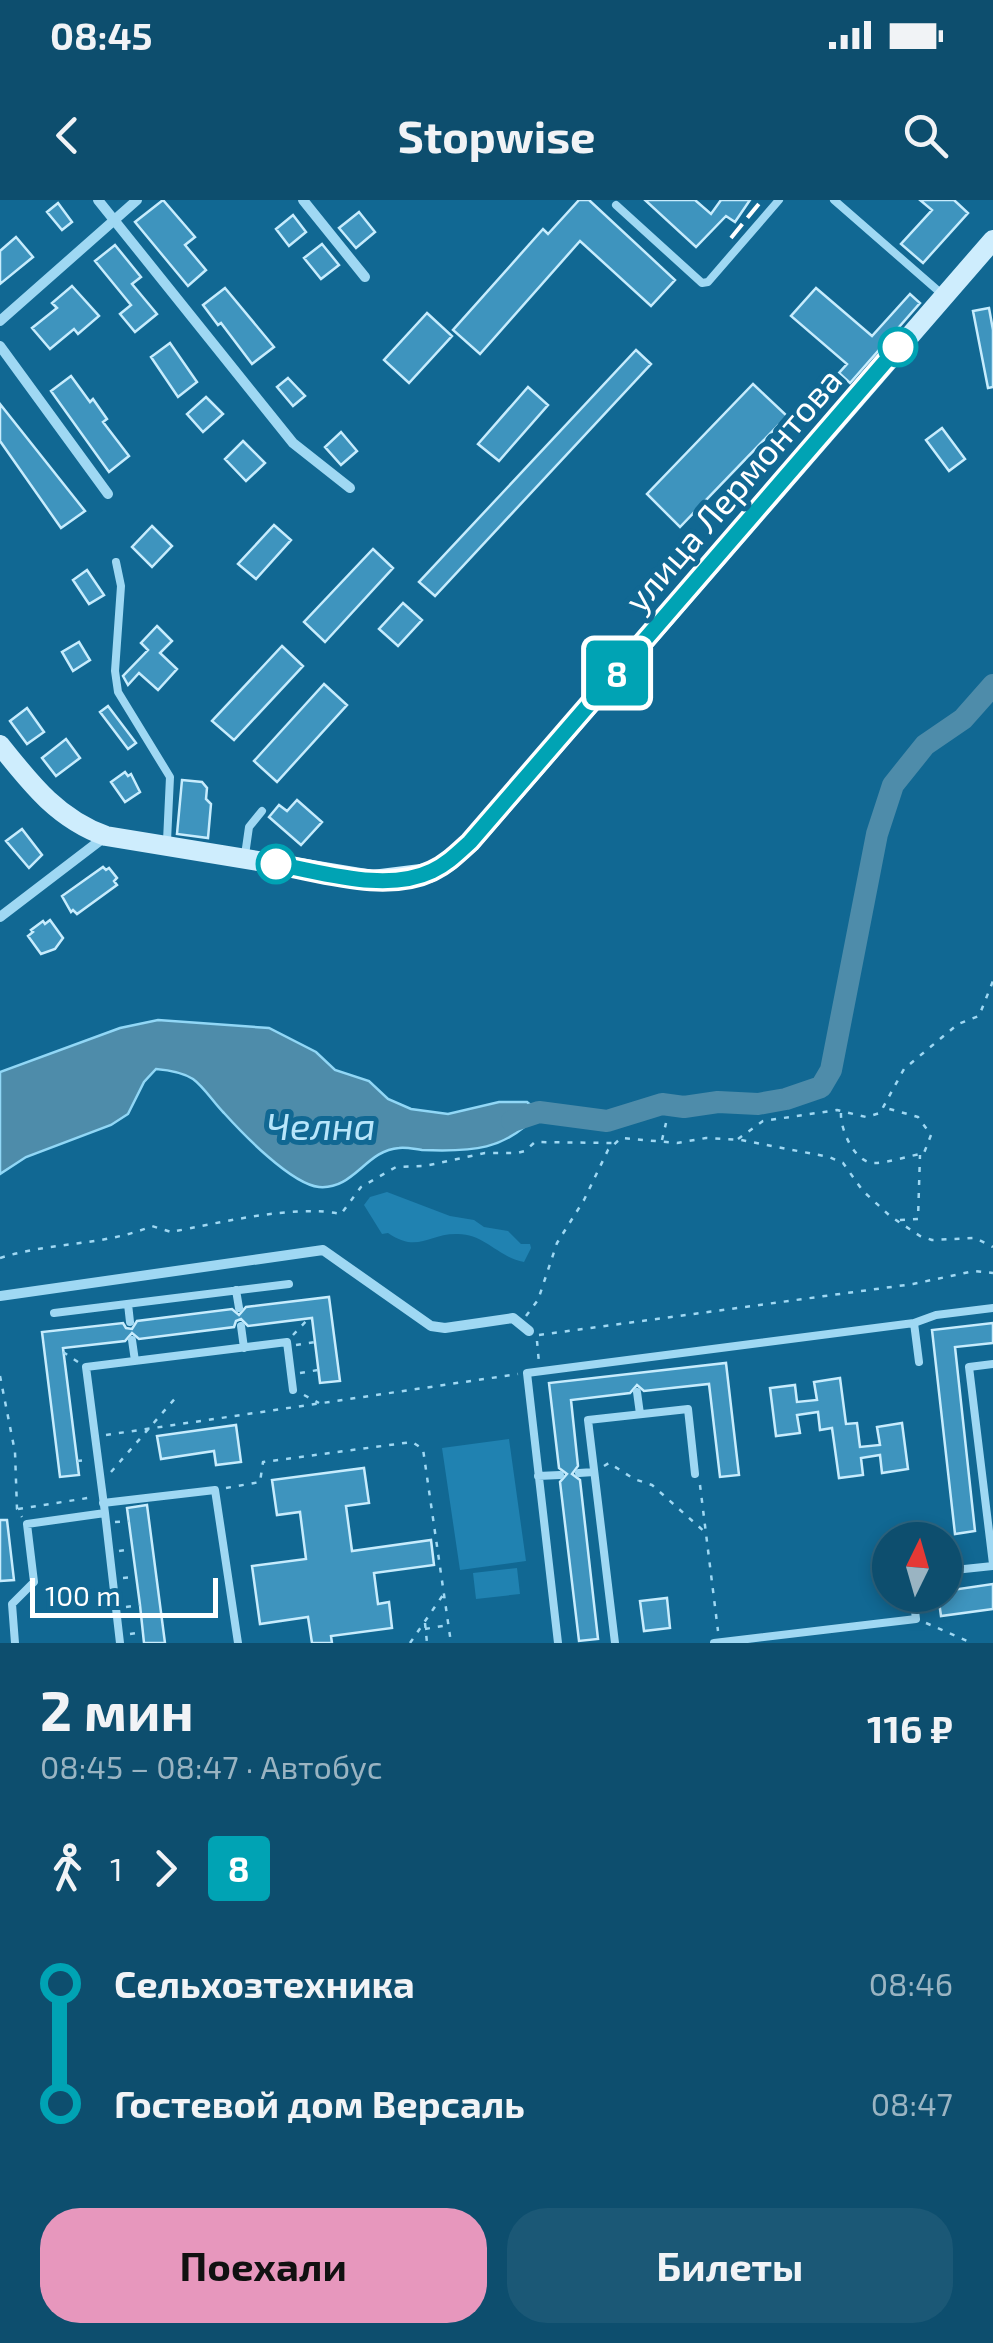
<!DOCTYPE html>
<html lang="ru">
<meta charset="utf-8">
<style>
:root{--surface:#0d4e6e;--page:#1b5876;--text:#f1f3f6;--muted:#9ab4c2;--line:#2d6581;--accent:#e797bd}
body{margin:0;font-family:"Exo 2",sans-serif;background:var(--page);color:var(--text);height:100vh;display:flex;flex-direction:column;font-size:38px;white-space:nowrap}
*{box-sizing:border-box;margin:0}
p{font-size:32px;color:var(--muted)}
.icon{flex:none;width:55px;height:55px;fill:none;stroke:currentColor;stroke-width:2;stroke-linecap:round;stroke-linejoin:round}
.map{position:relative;height:1443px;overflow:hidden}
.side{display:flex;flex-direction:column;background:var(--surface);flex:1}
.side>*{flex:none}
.badge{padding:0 20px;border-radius:8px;font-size:35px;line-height:65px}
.needle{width:65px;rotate:5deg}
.tools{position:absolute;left:872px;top:1322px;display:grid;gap:20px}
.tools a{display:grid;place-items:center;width:90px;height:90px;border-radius:50%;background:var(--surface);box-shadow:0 5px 15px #0003,0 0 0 2px var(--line);font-size:50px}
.scale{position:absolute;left:30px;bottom:25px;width:188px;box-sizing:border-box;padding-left:10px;border:5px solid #fff;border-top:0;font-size:28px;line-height:35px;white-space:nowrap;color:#fff;-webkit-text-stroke:8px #116893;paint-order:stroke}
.map>.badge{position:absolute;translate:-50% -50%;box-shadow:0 0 0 5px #fff}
.legs{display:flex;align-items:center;gap:15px;height:110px;padding:0 40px;font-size:32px}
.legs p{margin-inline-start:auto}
.head{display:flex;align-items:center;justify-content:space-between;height:170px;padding:0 40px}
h1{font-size:55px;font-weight:700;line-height:75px}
.button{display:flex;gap:20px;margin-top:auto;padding:20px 40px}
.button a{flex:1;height:115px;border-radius:40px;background:var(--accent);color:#111;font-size:40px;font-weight:700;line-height:115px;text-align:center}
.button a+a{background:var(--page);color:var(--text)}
ul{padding:0 40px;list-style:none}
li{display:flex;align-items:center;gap:35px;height:120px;font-size:38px}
li i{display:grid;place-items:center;width:15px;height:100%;margin:0 12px;background:currentColor}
li i::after{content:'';width:25px;height:25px;margin:-12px;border:8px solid;border-radius:50%;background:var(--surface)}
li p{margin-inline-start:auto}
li:first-child i{background:linear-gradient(#0000 50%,currentColor 0)}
li:last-child i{background:linear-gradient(currentColor 50%,#0000 0)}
.status{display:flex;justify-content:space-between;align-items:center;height:70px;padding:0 50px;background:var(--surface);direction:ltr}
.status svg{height:28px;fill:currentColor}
header{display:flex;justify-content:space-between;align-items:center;height:130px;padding:0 40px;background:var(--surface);font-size:45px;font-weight:700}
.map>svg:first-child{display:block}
.green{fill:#2082b1}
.water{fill:#4e8caa;stroke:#91d7f6;stroke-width:2.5}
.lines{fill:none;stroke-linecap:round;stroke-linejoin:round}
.river{stroke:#4e8caa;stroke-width:22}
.building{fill:#3e94be;stroke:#c7ecfd;stroke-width:2.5}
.path{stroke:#9fd8f3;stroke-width:2.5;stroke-dasharray:5 8;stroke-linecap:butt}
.lane{stroke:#9fd8f3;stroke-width:8}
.street{stroke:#9fd8f3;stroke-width:10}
.secondary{stroke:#ceedfd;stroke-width:20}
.rail{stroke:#fff;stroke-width:4;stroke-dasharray:18 8;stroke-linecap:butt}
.line-1-casing{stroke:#fff;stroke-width:22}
.line-1{stroke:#00a3b4;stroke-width:15}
.stop-1-dot{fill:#fff;stroke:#00a3b4;stroke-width:5}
.labels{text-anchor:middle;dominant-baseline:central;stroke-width:10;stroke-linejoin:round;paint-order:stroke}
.street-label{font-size:35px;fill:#fff;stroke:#116893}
.water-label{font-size:38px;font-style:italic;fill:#b8e6fb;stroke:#116893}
</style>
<div class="status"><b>08:45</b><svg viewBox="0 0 49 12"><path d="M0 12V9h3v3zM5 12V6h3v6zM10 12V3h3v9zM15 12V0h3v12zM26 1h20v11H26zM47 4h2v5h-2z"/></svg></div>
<header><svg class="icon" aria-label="back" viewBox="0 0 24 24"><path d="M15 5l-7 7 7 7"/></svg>Stopwise<svg class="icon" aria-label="search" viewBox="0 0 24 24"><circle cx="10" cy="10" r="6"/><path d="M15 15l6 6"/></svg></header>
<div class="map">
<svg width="993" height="1443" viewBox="0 0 993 1443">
<rect width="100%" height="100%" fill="#116893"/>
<path class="green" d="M 387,992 L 450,1016 L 474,1020 L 484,1027 L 508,1031 L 521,1044 L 530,1044 L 531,1048 L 524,1062 C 499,1058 485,1034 458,1034 C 428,1033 419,1054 388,1033 L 382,1034 L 364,1005 L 370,997 Z
M 509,1239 L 526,1361 L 460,1370 L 442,1248 Z
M 517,1368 L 520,1394 L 476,1399 L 473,1373 Z"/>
<path class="water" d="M 158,820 L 269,828 L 316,852 L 335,870 L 369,881 L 388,899 L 411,909 L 448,914 L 499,902 L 527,902 L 539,912 C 507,951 470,952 422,950 C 414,949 406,947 399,948 C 366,950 354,990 319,987 C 291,984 243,934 224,913 C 214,903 204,887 193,879 C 182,872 168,870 156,869 L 144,882 L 128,914 L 111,925 L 26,957 L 0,974 L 0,872 L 120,828 Z"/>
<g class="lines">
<path class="river" d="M 512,921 L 539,912 L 607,921 L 662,904 L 684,907 L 718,902 L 758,904 L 786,899 L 821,887 L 831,870 L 877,634 L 893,585 L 925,545 L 963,519 L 993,485"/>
</g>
<path class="building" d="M 163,0 L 195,37 L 185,45 L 206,70 L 188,86 L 135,22 Z
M 579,0 L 589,0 L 675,80 L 651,106 L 580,41 L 480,154 L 453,130 L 543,29 L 548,34 Z
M 645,0 L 695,0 L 711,14 L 721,0 L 750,0 L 735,22 L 726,16 L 696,47 Z
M 920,0 L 954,0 L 968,13 L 923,63 L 901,44 L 932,10 Z
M 58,3 L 72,22 L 62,30 L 47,12 Z
M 359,12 L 375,32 L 356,48 L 339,28 Z
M 293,15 L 306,32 L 289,46 L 276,29 Z
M 16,37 L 33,57 L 0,84 L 0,51 Z
M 322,44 L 339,65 L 321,79 L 304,58 Z
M 115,45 L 141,77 L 132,84 L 157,114 L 135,132 L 120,114 L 131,105 L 95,61 Z
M 72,86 L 99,116 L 78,134 L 74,129 L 50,149 L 32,128 L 57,108 L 52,103 Z
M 225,88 L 274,147 L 252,164 L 221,123 L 218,125 L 203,105 Z
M 816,88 L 872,136 L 910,94 L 920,103 L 850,183 L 839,173 L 847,164 L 791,116 Z
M 989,108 L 993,130 L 993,187 L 988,188 L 973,111 Z
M 427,113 L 452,136 L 409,183 L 384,160 Z
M 170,143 L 197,182 L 178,197 L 151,157 Z
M 636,150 L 651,164 L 435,396 L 419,382 Z
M 71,176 L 90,202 L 93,199 L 107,219 L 103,222 L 129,256 L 109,272 L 51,191 Z
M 288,178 L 305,196 L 293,206 L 277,187 Z
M 753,184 L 787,216 L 680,327 L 647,294 Z
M 528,187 L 548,205 L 499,261 L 478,244 Z
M 206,197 L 223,214 L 203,232 L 187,214 Z
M 0,204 L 85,311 L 61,328 L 0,241 Z
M 942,228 L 965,259 L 949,271 L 926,240 Z
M 341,232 L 357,251 L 341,265 L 325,247 Z
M 243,241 L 265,263 L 246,281 L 225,259 Z
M 274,325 L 291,340 L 256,379 L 238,364 Z
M 152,326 L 172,346 L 152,367 L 132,347 Z
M 373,349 L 393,368 L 325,442 L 304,422 Z
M 87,370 L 104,395 L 89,404 L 73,380 Z
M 403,403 L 422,420 L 398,446 L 379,429 Z
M 157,426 L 172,441 L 160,453 L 177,469 L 158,490 L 139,473 L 128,485 L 123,476 L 148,450 L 141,443 Z
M 79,442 L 90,460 L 73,471 L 62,452 Z
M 282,446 L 303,466 L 234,540 L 212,521 Z
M 324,484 L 347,505 L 277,582 L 254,561 Z
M 108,506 L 136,543 L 128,549 L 100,512 Z
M 27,508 L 44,532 L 27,544 L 10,521 Z
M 66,539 L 80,558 L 56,576 L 42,558 Z
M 125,572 L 128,576 L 131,574 L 140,592 L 125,602 L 111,582 Z
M 182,580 L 202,582 L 207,588 L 206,599 L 211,604 L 208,638 L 177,634 Z
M 297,600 L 322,622 L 301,645 L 269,617 L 279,605 L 287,611 Z
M 22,629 L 42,655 L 29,668 L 6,641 Z
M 103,667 L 106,670 L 109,668 L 117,678 L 114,681 L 117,685 L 77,714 L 73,710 L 71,712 L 62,696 Z
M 50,720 L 63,738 L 55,749 L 41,754 L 28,736 L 33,732 L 31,730 L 43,721 L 45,724 Z
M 329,1097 L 340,1181 L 320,1183 L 312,1118 L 248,1126 L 241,1119 L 236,1121 L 234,1127 L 139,1139 L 132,1133 L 125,1141 L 63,1148 L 79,1275 L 60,1277 L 42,1132 L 123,1123 L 126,1128 L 132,1129 L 137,1121 L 232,1109 L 239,1115 L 246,1107 Z
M 993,1123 L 993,1143 L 955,1147 L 975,1331 L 955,1334 L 932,1130 Z
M 726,1163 L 739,1275 L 720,1277 L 709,1184 L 644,1191 L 637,1185 L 630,1193 L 571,1200 L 578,1266 L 572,1274 L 580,1280 L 598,1439 L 579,1441 L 560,1282 L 567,1274 L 559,1268 L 549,1183 Z
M 840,1178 L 846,1224 L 857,1223 L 860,1247 L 880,1245 L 877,1227 L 902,1223 L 908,1269 L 882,1273 L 880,1255 L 861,1258 L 863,1275 L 839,1278 L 832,1228 L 820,1230 L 818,1212 L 797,1215 L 800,1233 L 776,1236 L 770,1188 L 795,1185 L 797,1202 L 817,1200 L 814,1182 Z
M 236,1225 L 241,1262 L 216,1265 L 214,1251 L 161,1259 L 157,1236 Z
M 364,1268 L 369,1303 L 346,1306 L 352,1351 L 431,1340 L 434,1365 L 374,1373 L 378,1404 L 389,1402 L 392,1428 L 331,1436 L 332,1443 L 312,1443 L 308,1417 L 260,1424 L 252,1366 L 306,1359 L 300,1312 L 277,1315 L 272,1280 Z
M 147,1305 L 165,1443 L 144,1443 L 140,1405 L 127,1308 Z
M 0,1320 L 7,1320 L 14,1380 L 0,1381 Z
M 993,1384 L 993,1409 L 941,1416 L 938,1395 L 945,1395 L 945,1391 Z
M 667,1398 L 670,1428 L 644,1431 L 640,1401 Z"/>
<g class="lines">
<path class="path" d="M 841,913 C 840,929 855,965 876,963 C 889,962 910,956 924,953 L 931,935 L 918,917 L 886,908
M 738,939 L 763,921 L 837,910 L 866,917 L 880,913 L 904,869 L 958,824 L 979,816 L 993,781
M 662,940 L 666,923
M 900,1020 L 918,1019 L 920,955
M 0,1058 C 50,1042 104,1046 152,1026 L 171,1032 C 218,1023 296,1004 341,1014 L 361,987 L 396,967 L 425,966 L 485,953 L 517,953 L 525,951 L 535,942 L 613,943
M 526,1116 L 538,1100 L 557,1043 L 584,1000 L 608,950 L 621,938 L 677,943 L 706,938 L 741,940 L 829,957 L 843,963 L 863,991 L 890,1016 L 920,1036 L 932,1040 L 975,1038 L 993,1047
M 293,1135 L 309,1118
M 539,1135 L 913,1084 L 974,1071 L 993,1073
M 537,1141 L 539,1163
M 296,1145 L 315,1142
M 63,1152 L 78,1162
M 300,1173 L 318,1170
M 0,1176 L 15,1252 L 17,1309 L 22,1317
M 304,1195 L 319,1203
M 106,1235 L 518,1174
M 77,1261 L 90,1260
M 604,1266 L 609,1263 L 634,1279 L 652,1285 L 706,1333
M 111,1272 L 178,1195
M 700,1285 L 718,1431
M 226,1288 L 260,1282 L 263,1262 L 412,1242 L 423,1249 L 451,1443
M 18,1309 L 94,1297
M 115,1322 L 129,1321
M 119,1351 L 132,1349
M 123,1378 L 136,1377
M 126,1407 L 140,1405
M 425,1423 L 427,1443
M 926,1423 L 972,1443
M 425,1429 L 448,1425
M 130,1434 L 143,1432
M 410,1443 L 443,1395"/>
<path class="lane" d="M 834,0 L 943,95
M 616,5 L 702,83 L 708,82 L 779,0
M 116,362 L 121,386 L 115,471 L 118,492 L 170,577 L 167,641
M 245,655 L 249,627 L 262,611
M 236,1090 L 239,1108
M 128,1104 L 130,1122
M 54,1113 L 289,1084
M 914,1123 L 919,1162
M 241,1126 L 244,1148
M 132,1140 L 135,1161
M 993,1164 L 969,1167 L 993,1364
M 637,1192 L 640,1214
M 579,1273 L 594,1272
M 538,1276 L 560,1275
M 103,1303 L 215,1290 L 238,1443
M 105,1313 L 120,1443
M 945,1371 L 993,1366
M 15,1443 L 12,1404 L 34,1382 L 27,1324 L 105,1313 L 86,1167 L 287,1142 L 293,1190
M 558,1443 L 527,1173 L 914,1123 L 936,1115 L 993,1108
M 615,1443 L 588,1220 L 688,1209 L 695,1274
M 714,1443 L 916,1419 L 913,1395"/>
<path class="street" d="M 98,0 L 293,243 L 350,288
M 303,0 L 365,77
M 0,121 L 137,0
M 0,146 L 108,294
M 0,717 L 106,636
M 0,1096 L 323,1050 L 431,1126 L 445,1128 L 513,1118 L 529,1131"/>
<path class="secondary" d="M 0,545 C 31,584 58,619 106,636 L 373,680 L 429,673 L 448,662 L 470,643 L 993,40"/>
<path class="rail" d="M 731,38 L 762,0"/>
</g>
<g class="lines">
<g class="line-1-casing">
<path id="line-1" d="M 276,664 C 323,672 386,693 432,671 C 447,664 458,653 470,642 L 898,147"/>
</g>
<use href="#line-1" class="line-1"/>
</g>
<g class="stop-1-dot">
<circle cx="898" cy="147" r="18"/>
<circle cx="276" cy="664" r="18"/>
</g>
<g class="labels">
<g class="street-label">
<text transform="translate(732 289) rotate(-49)">улица Лермонтова</text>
</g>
<g class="water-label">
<text x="321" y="925">Челна</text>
</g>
</g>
</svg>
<div class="tools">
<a><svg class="needle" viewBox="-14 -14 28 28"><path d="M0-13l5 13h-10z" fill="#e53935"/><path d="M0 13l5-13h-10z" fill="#9ab4c2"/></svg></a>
</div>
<div class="scale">100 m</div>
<b class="badge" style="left:617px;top:473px;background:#00a3b4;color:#fff">8</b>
</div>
<section class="side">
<div class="head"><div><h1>2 мин</h1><p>08:45 – 08:47 · Автобус</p></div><b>116 ₽</b></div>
<div class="legs"><svg class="icon" aria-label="walk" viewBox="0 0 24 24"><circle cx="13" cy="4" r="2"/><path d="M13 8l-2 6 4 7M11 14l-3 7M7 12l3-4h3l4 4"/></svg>1<svg class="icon" aria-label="forward" viewBox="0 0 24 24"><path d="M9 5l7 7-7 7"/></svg><b class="badge" style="background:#00a3b4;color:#fff">8</b></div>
<ul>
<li><i style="color:#00a3b4"></i><b>Сельхозтехника</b><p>08:46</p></li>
<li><i style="color:#00a3b4"></i><b>Гостевой дом Версаль</b><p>08:47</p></li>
</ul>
<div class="button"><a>Поехали</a><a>Билеты</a></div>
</section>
